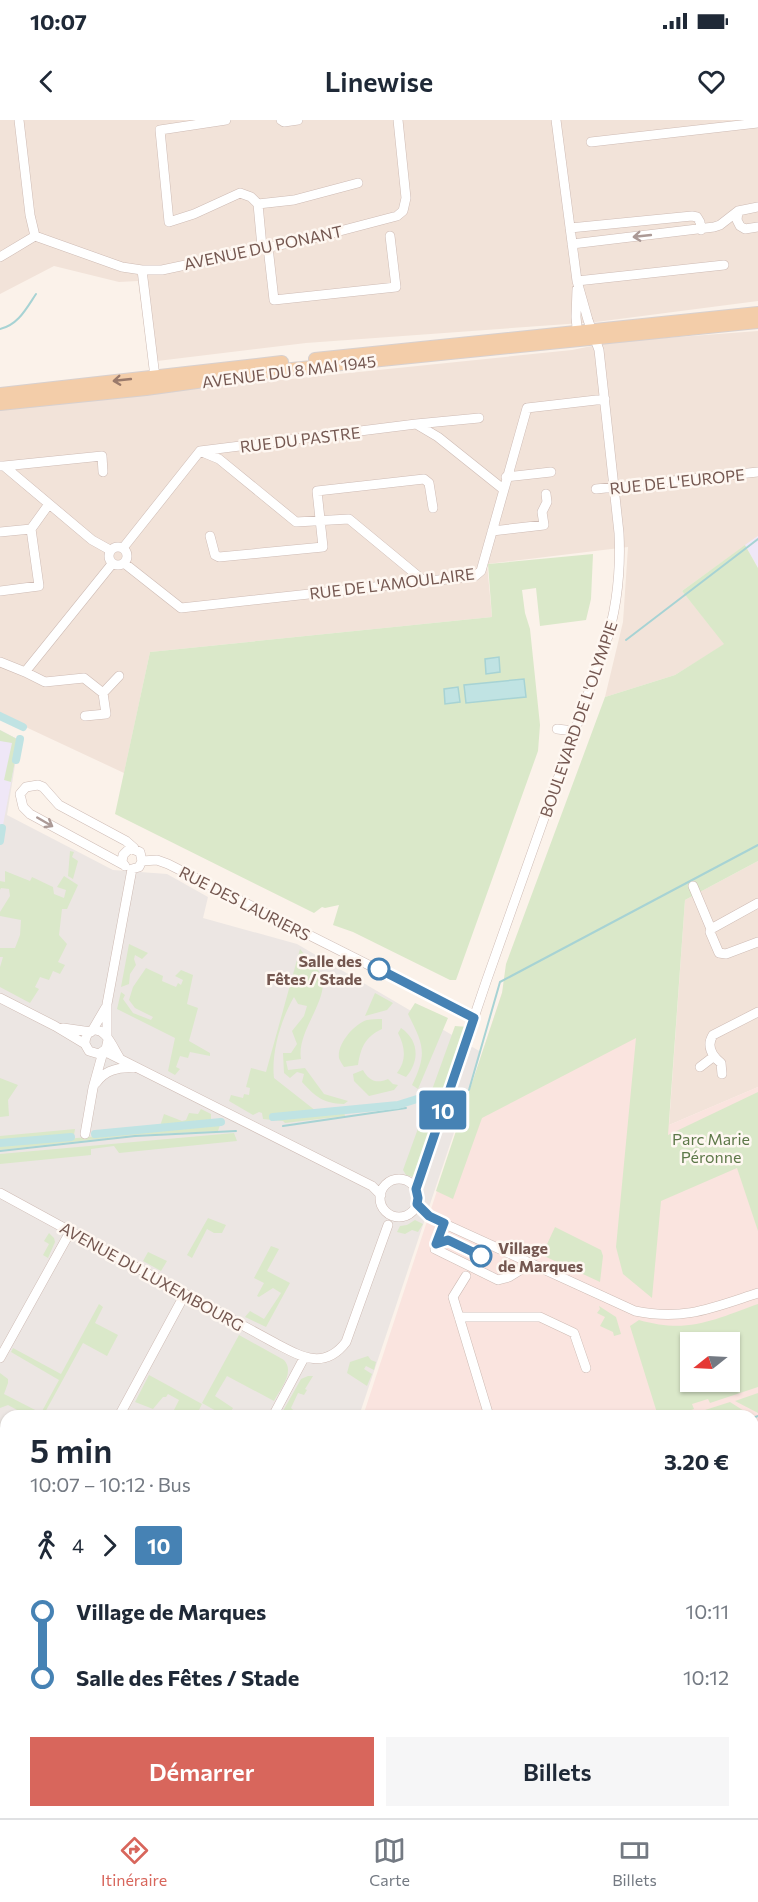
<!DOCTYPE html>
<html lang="fr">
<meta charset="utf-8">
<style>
:root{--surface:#fff;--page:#f6f6f7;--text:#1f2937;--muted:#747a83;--line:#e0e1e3;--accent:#d8665c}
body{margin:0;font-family:Commissioner,sans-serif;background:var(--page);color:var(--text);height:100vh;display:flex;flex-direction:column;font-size:22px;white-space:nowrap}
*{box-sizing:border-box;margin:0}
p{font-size:20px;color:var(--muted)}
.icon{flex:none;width:33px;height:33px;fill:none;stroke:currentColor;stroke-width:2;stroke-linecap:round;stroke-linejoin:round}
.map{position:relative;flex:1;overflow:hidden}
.details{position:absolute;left:0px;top:1290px;width:759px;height:408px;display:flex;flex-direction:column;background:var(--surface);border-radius:18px 18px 0 0;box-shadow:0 2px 4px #0004}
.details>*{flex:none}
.badge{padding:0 12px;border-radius:4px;font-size:21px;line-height:39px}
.needle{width:39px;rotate:252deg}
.buttons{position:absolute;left:680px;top:1212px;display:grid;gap:12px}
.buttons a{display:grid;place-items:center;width:60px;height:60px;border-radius:0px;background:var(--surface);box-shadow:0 2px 4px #0004;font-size:30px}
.map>.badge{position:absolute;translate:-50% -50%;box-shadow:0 0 0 3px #fff}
.legs{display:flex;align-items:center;gap:9px;height:66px;padding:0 30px;font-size:20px}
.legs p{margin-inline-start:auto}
.headline{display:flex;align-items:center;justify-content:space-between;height:102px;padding:0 30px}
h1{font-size:33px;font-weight:600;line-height:45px}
.primary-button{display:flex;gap:12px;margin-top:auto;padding:12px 30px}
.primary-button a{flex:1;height:69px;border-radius:0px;background:var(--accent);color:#fff;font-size:24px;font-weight:600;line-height:69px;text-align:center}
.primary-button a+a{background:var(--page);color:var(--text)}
ul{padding:0 30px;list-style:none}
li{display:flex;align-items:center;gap:21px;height:66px;font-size:22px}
li i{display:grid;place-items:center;width:9px;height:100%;margin:0 8px;background:currentColor}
li i::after{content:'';width:15px;height:15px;margin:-8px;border:4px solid;border-radius:50%;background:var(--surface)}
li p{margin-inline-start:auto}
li:first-child i{background:linear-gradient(#0000 50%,currentColor 0)}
li:last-child i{background:linear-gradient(currentColor 50%,#0000 0)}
.status{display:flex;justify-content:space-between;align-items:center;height:42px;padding:0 30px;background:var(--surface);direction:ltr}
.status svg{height:16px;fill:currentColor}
header{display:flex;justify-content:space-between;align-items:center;height:78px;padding:0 30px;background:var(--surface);font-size:27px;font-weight:600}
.menu{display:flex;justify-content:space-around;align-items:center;height:84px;border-top:2px solid var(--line);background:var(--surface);font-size:16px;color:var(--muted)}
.menu a{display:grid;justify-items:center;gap:3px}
.menu .selected{color:var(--accent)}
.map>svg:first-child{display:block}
.residential{fill:#f2e3d9}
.commercial{fill:#fae4df;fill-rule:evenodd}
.industrial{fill:#ece6e3}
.education{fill:#efe7f7}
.green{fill:#dae8c9;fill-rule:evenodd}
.water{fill:#c0e3e3;stroke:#a7d3d4;stroke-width:1.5}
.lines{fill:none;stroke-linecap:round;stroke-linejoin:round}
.stream{stroke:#a7d3d4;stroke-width:2}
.canal{stroke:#c0e3e3;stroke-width:8}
.minor-casing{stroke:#cebbb4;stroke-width:10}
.major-casing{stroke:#d8d0ce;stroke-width:14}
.highway-casing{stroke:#d8d0ce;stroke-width:15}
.minor{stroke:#fff;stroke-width:9}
.major{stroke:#f3cda9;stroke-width:12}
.highway{stroke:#efb0a7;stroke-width:14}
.rail-casing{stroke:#b4a9c4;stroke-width:4.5}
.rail{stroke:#fef7f1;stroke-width:2;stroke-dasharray:7;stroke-linecap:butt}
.oneway{stroke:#ac9a96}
.oneway2{stroke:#9a7a6b}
.line-1-casing{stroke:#fff;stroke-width:14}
.line-1{stroke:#4682b4;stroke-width:9}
.stop-1-dot{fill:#fff;stroke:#4682b4;stroke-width:3}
.labels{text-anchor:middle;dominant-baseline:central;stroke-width:5;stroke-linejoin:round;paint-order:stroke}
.street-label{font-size:16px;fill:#745750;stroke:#fef7f1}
.stop-label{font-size:16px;font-weight:bold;fill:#745750;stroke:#fef7f1;text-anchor:end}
.park-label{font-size:16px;fill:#5d7849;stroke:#fef7f1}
</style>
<div class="status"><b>10:07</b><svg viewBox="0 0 49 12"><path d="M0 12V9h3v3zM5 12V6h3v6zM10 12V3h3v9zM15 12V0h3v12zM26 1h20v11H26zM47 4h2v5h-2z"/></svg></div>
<header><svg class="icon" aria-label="back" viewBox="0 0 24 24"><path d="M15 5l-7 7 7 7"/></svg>Linewise<svg class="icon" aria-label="heart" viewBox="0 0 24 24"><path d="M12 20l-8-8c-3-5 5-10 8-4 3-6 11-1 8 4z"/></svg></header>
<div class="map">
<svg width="758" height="1698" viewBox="0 0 758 1698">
<rect width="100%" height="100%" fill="#fbf2ea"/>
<path class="residential" d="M 0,0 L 758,0 L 758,181 L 596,202 L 306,223 L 149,242 L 138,161 L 119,162 L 54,146 L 0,174 Z
M 758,211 L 758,416 L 682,471 L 725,524 L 675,555 L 605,577 L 623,502 L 628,427 L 487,444 L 492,497 L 150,532 L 124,653 L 0,595 L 0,289 L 572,230 L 612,222 Z
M 758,741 L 758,967 L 669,1005 L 685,780 Z"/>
<path class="commercial" d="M 678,780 L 669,1005 L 758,967 L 758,1569 L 753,1555 L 753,1296 L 363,1296 L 502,873 ZM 690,1222 L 729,1222 L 729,1262 L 690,1262 Z"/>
<path class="industrial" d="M 0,610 L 19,620 L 7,695 L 113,750 L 167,754 L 208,777 L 203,798 L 297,824 L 481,932 L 359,1296 L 6,1296 L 6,1429 L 0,1423 Z
M 0,1661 L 6,1665 L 6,1692 L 39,1692 L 43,1698 L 0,1698 Z"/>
<path class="education" d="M 758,416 L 758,448 L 745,425 Z
M 0,610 L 19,620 L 0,721 Z"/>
<path class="green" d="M 745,425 L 758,448 L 758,741 L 685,780 L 668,1015 L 758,972 L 758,1111 L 737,1048 L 661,1081 L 652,1178 L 623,1154 L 616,1127 L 636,918 L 482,998 L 453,1079 L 436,1071 L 502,873 L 506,844 L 605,577 L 675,555 L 724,524 L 682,471 Z
M 593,434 L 591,479 L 586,500 L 540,506 L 536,468 L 522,470 L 525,493 L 530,509 L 540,605 L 538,631 L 456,860 L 450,860 L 353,812 L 333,805 L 339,785 L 325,788 L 322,787 L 314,793 L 115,694 L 150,532 L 492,497 L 488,444 Z
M 0,610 L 19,620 L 11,662 L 4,660 L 12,623 L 0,621 Z
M 70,731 L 74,732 L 72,737 L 78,741 L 73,759 L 68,756 Z
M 5,751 L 30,761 L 32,757 L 53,767 L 54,774 L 64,778 L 66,770 L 57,767 L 64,756 L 78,765 L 67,789 L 62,789 L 59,815 L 67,824 L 58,842 L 65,845 L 60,854 L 53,851 L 49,860 L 40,857 L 35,867 L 39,869 L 30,883 L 0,867 L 0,847 L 3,837 L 0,837 L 0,828 L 15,828 L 20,815 L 21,800 L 0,796 L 0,792 L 10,776 L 9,769 L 1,768 L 0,770 L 0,761 L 5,762 Z
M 129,824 L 148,833 L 142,839 L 135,835 L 134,839 L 136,845 L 130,854 L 129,864 L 121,867 Z
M 300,829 C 306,837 317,846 321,855 C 331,878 296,911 301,939 L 286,941 L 288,950 L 305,948 L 324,974 L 348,981 L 344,984 C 322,983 316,977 302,962 L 304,954 L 297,952 L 290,958 L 284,953 L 283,933 L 291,933 L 297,924 L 292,911 L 304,896 L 307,886 L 298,884 L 294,877 C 281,899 271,933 274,958 L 316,991 L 344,992 L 345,996 L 285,1003 L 283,1001 L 263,999 L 262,993 L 259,992 L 253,995 L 229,981 L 231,975 L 243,978 L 244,974 L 249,975 L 250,968 L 246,967 L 251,948 L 266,952 Z
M 146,848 L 163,856 L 162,861 L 176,867 L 178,863 L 181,865 L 183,860 L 175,856 L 181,850 L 193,855 L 187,884 L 198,888 L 189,921 L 210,933 L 210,936 L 190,932 L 188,938 L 180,936 L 176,947 L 180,949 L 175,955 L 168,951 L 175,918 L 117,889 L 121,872 L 125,875 L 123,879 L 133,893 L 151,900 L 153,897 L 135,888 L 129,880 L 133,867 Z
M 375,873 L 393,883 L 387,890 L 365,896 Z
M 415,883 L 448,898 L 418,969 L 412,965 C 428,933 423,924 408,894 Z
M 382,899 L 382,909 C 365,917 361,927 358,945 L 344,947 C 342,944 340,941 339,938 C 337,924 354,904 367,900 C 372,899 377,899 382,899 Z
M 455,906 L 468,907 L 413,1057 L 406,1055 L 403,1050 Z
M 401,908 C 419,920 420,941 406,957 L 397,953 C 407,940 405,927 398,913 Z
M 363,950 C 369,961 377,964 388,959 L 393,964 L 398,965 L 394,970 L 369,976 L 354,961 L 353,954 Z
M 0,958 L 18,965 L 8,980 L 9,996 L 0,997 Z
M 201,989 L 211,994 L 211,1001 L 160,1006 L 164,994 L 182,1001 L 186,1000 L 189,993 L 198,994 Z
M 220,1005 L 218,1011 L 134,1015 L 0,1030 L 0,1025 Z
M 75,1009 L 74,1015 L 0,1022 L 0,1016 Z
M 234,1013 L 237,1021 L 119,1033 L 114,1026 L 91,1029 L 91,1035 L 0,1044 L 0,1034 Z
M 208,1098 L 226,1105 L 222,1113 L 214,1113 L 207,1109 L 192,1138 L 187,1135 Z
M 415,1100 L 423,1104 L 418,1112 L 412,1110 L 405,1114 L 397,1112 L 400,1106 L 407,1105 Z
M 555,1107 L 601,1130 L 603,1136 L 600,1162 L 542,1135 Z
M 49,1113 L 54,1118 L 55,1122 L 48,1138 L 43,1135 L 49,1124 L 44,1121 Z
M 271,1126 L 279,1129 L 267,1151 L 290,1163 L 266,1207 L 245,1197 L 250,1191 L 264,1199 L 281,1173 L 273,1168 L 259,1177 L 257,1176 L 264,1163 L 254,1158 Z
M 148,1132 L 167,1141 L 161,1151 L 143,1141 Z
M 99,1184 L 103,1187 L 95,1203 L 118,1215 L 107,1236 L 83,1223 L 43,1296 L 28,1296 L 8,1285 L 0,1288 L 0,1253 L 8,1259 L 8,1263 L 4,1274 L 41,1293 L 59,1260 L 11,1232 L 13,1228 L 61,1254 Z
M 758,1184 L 758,1267 L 710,1283 L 708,1279 L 692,1284 L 694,1289 L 674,1296 L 658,1296 L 630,1206 L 639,1200 C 688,1214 713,1200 758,1184 ZM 690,1222 L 729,1222 L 729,1262 L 690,1262 Z
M 599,1186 L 616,1197 L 621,1214 L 614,1216 L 613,1212 L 600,1206 L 605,1197 L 597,1193 L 600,1189 Z
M 239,1215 L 284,1240 C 295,1252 281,1268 274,1281 L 227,1256 L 215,1276 L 233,1288 L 228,1296 L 225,1296 L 202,1283 Z
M 368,1236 L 371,1240 L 376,1242 L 374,1250 L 366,1246 L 364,1249 L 372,1254 L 367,1266 L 347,1253 L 350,1242 Z
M 149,1255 L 202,1284 L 196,1296 L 185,1296 L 174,1290 L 179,1280 L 168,1274 L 166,1277 L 163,1277 L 153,1289 L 135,1282 Z
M 308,1256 L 313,1256 L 305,1269 L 307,1270 L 304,1275 L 298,1273 L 291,1288 L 300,1296 L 294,1296 L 283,1291 L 301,1259 Z
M 758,1273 L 758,1293 L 735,1281 Z
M 730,1282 L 752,1296 L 711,1296 L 705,1290 Z
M 0,1459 L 6,1464 L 6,1580 L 0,1578 Z
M 753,1542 L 758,1556 L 758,1598 L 753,1600 Z
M 758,1679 L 758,1698 L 707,1698 L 723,1692 L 753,1692 L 753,1681 Z
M 55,1692 L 101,1692 L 116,1698 L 58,1698 Z
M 193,1692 L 240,1692 L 240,1694 L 234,1693 L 255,1698 L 214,1698 Z
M 274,1692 L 321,1692 L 333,1698 L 281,1698 Z
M 354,1692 L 517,1692 L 503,1698 L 366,1698 Z
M 532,1692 L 624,1692 L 602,1698 L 520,1698 Z"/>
<path class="water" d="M 499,537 L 500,552 L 486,554 L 485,539 Z
M 524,559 L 526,577 L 466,583 L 464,565 Z
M 458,567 L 460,582 L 445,584 L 444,569 Z
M 0,1675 L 6,1679 L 6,1692 L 24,1692 L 28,1698 L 0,1698 Z"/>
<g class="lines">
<path class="stream" d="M 0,209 C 18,205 26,189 36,174
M 626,520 L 758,419
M 469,970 L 500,862 L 758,725
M 283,1006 L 406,988
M 0,1031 L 135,1016 L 236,1011
M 753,1298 L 758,1296"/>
<path class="canal" d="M 0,596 L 23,607
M 16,640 L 20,619
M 0,721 L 2,708
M 273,997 L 398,985 L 417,979
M 95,1014 L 221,1002
M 0,1023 L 71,1017"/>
<g class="minor-casing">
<path id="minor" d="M 19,0 L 30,95 L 35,116
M 226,0 L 160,10 L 169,102 L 194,94 L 240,73 L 251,77 L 258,84 L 262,127
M 281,0 L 284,2 L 298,0
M 591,22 L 758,3
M 258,84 L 294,80 L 358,63
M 738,91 L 737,100 L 740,106 L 745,109 L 758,107
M 570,108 L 692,96 L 697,97 L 700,102 L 701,110
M 35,116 L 122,147 L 142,150 L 162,150 L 317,117 L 397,96 L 403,91 L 406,78 L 398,0
M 572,124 L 714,107 L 720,105 L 738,91 L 758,87
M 268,127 L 274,180 L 396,167 L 390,116
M 0,137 L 35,116
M 142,150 L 155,257
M 577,161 L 724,145
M 577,169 L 576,197 L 578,218
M 416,304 L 479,298
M 202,332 L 219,339 L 296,402 L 349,399 L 424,461
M 0,346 L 4,346 L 92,420 L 110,430
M 4,346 L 102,336 L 103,352
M 506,357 L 551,352
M 596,369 L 758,352
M 492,411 L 544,405 L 542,392 L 547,382 L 546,374
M 0,412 L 31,409
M 210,416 L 215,435 L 219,437 L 323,427 L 317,371 L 424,359 L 429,363 L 433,388
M109 436a9 9 0 1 1 18 0a9 9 0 1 1-18 0Z
M 123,428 L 200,331 L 416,304 L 438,317 L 503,369
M 124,443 L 181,488 L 475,456 L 481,451 L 527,288 L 605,279
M 0,471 L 39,466 L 31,409 L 49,384
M 0,542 L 25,552 L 112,444
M 25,552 L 45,562 L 84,558 L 103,573 L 106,594 L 85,596
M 103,573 L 119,556
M 557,609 L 574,611
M 124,745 L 30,694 L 23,687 L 20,674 L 26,667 L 38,665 L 43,667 L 59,685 L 126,721 L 134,728
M 125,746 L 122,742 L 123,735 L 130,728 L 140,732 L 142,741
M 132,749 L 139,747 L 142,741 L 157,740 L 168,744 L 474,898
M 693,766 L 711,809 L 710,812 L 719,833 L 726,834 L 758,822
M 711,809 L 758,783
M 0,878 L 55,906 L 85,924
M 63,908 L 91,912
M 92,911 L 106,887
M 107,917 L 107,884 L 132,749
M 108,920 L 106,929 L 99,934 L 89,931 L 85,924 C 85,919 86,914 91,911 C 105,905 113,928 119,937
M 104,931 L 372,1066 L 381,1075
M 700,947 L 713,937
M 722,954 L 721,943 C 712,936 706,926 713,915 L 758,892
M 96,963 C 105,950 118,947 134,948
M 85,1014 L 93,968 L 103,932
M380 1078a19 19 0 1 1 38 0a19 19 0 1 1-38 0Z
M 416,1069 L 486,862 L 605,526 C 617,489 621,453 619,413 L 599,230 L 588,200 L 577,161 L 556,0
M 0,1073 L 275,1223 C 300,1236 324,1251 346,1222 L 388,1105
M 417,1084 L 434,1099 L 635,1191 C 684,1201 712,1188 758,1173
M 444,1103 L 435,1129 L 498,1160 L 509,1157 L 530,1144
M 466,1156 L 453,1177 L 489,1296
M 459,1197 L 540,1197 L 574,1213 L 586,1248
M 0,1238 L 70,1112
M 119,1296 L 185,1174
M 273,1296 L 304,1238"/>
</g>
<g class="major-casing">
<path id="major" d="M 315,239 L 758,193
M 0,274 L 282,242
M 0,284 L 146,269 L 292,249 L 758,202"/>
</g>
<g class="highway-casing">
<path id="highway" d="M 0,1615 L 6,1619
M 0,1629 L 6,1632
M 753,1659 L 758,1657
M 753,1672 L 758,1671
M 128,1692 L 144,1698
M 162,1692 L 181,1698
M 641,1698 L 659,1692
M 680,1698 L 697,1692"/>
</g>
<use href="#minor" class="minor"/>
<use href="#major" class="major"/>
<use href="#highway" class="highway"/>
<g class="rail-casing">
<path id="rail" d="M 0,1440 L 6,1445
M 333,1692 L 345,1698"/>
</g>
<use href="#rail" class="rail"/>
</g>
<defs><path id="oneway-shaft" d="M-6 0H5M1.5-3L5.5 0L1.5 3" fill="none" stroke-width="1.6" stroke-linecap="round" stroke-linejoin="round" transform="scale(1.5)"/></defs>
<g class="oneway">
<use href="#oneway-shaft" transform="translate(642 116) rotate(174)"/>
<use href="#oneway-shaft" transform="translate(45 702) rotate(30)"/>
</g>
<use class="oneway2" href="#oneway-shaft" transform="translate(122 260) rotate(174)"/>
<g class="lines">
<g class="line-1-casing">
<path id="line-1" d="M 379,849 L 474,898 L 416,1069 L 418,1078 L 417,1084 L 429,1096 L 444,1103 L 436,1124 L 448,1120 L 481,1136"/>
</g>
<use href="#line-1" class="line-1"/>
</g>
<g class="stop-1-dot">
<circle cx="379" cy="849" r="10"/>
<circle cx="481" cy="1136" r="10"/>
</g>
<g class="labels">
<g class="street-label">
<text transform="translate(263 127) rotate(-12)">AVENUE DU PONANT</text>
<text transform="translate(289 251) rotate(-7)">AVENUE DU 8 MAI 1945</text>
<text transform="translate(300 319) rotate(-7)">RUE DU PASTRE</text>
<text transform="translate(677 361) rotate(-6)">RUE DE L'EUROPE</text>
<text transform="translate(392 463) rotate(-7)">RUE DE L'AMOULAIRE</text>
<text transform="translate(578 599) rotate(-71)">BOULEVARD DE L'OLYMPIE</text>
<text transform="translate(245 783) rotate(27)">RUE DES LAURIERS</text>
<text transform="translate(152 1156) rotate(29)">AVENUE DU LUXEMBOURG</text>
</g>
<g class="stop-label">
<text x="362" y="840">Salle des<tspan x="362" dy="18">Fêtes / Stade</tspan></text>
<text x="498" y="1127" text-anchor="start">Village<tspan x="498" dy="18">de Marques</tspan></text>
</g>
<g class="park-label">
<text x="711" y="1018">Parc Marie<tspan x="711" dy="18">Péronne</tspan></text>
</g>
</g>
</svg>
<div class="buttons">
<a><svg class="needle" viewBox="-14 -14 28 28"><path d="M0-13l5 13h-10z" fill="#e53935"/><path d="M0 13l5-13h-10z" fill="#747a83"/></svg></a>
</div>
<b class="badge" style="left:443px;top:990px;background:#4682b4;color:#fff">10</b>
<section class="details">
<div class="headline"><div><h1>5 min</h1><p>10:07 – 10:12 · Bus</p></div><b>3.20 €</b></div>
<div class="legs"><svg class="icon" aria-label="walk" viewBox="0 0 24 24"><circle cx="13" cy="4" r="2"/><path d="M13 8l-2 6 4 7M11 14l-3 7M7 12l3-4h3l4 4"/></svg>4<svg class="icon" aria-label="forward" viewBox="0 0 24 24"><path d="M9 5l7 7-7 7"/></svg><b class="badge" style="background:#4682b4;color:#fff">10</b></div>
<ul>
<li><i style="color:#4682b4"></i><b>Village de Marques</b><p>10:11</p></li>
<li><i style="color:#4682b4"></i><b>Salle des Fêtes / Stade</b><p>10:12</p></li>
</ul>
<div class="primary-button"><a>Démarrer</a><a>Billets</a></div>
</section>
</div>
<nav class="menu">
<a class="selected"><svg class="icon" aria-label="directions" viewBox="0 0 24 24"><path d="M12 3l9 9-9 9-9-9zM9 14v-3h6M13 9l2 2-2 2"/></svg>Itinéraire</a>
<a><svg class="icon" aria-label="map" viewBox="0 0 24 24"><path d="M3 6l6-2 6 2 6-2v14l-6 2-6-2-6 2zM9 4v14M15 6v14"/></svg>Carte</a>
<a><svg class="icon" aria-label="tickets" viewBox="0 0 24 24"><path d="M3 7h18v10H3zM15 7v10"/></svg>Billets</a>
</nav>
